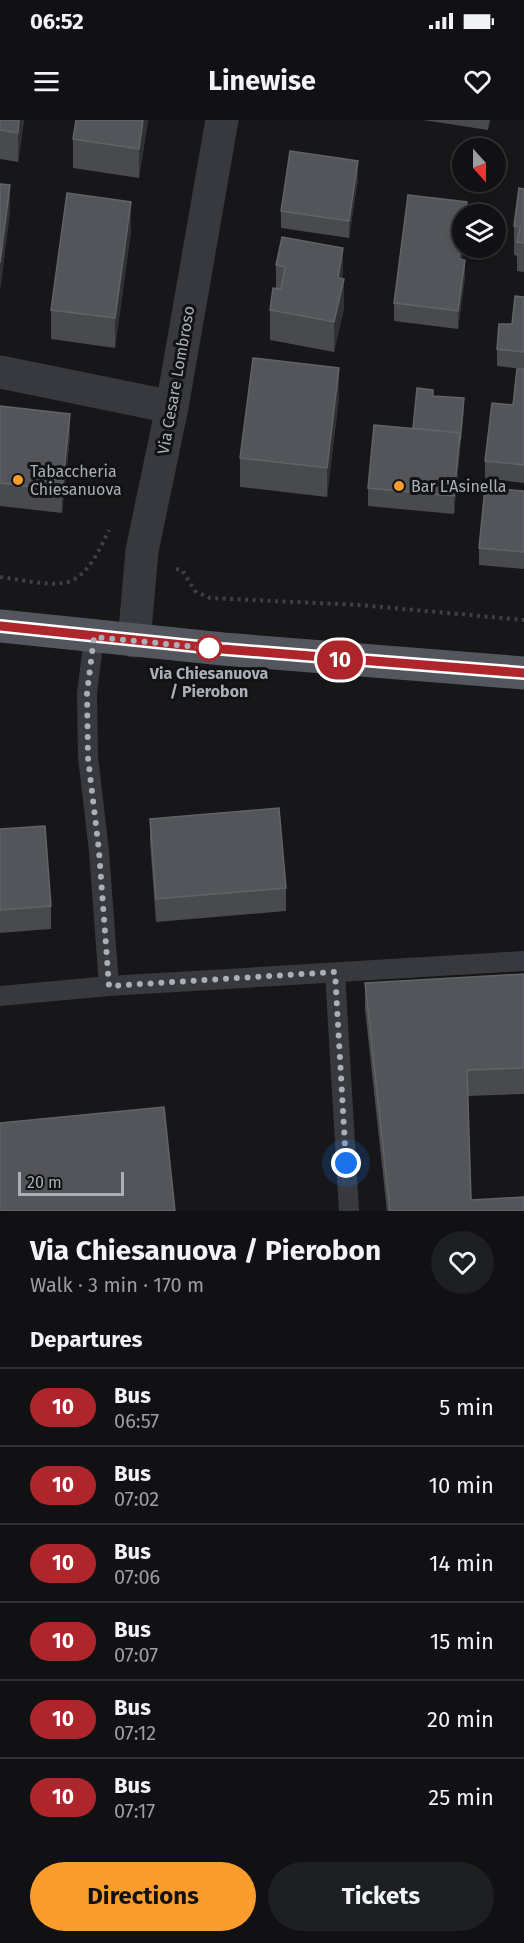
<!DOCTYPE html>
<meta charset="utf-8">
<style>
:root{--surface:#111113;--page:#1e1f21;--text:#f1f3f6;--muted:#9c9da0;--line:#303133;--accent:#fb9d2c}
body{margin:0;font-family:"Fira Sans",sans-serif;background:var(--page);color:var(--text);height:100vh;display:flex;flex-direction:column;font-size:22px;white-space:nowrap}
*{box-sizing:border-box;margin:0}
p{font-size:20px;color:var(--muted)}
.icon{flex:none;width:33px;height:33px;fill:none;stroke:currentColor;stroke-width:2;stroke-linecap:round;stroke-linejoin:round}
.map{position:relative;height:1091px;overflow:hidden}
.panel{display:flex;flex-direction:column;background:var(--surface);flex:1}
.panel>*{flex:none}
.badge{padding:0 12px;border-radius:20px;font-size:21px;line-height:39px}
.needle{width:39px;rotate:159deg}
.buttons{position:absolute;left:452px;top:18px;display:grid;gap:12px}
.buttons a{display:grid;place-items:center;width:54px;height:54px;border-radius:50%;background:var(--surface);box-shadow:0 3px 9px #0003,0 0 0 2px var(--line);font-size:30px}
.scale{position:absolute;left:18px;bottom:15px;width:106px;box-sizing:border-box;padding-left:6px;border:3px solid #a8afb9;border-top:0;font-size:16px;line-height:21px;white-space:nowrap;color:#a8afb9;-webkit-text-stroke:4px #121214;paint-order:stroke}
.you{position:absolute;width:30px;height:30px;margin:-15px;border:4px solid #fff;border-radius:50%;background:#1a73e8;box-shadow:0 0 0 9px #1a73e833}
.map>.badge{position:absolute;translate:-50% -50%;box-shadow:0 0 0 3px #fff}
h2{padding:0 30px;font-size:22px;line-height:54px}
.round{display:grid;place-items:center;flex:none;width:63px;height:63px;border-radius:32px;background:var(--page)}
.headline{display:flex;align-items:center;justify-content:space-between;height:102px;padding:0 30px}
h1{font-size:28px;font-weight:700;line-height:45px}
.cta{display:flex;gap:12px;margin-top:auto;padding:12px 30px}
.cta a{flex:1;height:69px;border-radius:36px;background:var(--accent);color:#111;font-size:24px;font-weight:700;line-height:69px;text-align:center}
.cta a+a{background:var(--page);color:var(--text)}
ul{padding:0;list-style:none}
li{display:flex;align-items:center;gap:18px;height:78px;padding:0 30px;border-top:2px solid var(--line)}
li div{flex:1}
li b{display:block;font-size:22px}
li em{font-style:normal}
li .badge{min-width:66px;font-weight:700;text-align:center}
.status{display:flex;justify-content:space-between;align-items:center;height:42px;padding:0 30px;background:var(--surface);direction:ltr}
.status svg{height:16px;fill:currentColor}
header{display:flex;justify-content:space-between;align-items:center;height:78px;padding:0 30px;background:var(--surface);font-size:27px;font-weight:700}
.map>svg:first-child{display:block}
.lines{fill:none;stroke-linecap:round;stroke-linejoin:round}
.path{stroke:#3d4045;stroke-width:4;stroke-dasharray:3 4.5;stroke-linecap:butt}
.service{stroke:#37393e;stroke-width:20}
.minor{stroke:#37393e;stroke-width:33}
.primary{stroke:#53575d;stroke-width:33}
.wall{fill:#484a4e}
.shaded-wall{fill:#303134}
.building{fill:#53555a;stroke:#606368;stroke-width:1.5}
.line-casing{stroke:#fff;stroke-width:14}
.line{stroke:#ae262b;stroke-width:9}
.walk{stroke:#a8afb9;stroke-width:6;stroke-dasharray:0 10.8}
.poi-dot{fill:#fb9d2c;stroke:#121214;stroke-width:2}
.stop-dot{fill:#fff;stroke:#ae262b;stroke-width:3}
.labels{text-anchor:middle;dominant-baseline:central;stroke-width:6;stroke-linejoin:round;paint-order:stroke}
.street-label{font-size:16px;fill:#a8afb9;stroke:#121214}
.poi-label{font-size:16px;fill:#a8afb9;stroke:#121214;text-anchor:start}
.stop-label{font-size:16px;font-weight:bold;fill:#a8afb9;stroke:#121214}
</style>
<div class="status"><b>06:52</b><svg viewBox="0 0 49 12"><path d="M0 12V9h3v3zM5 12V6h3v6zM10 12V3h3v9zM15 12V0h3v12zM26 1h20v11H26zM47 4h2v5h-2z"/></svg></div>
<header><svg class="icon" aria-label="menu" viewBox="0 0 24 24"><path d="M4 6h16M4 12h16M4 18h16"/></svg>Linewise<svg class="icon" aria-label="heart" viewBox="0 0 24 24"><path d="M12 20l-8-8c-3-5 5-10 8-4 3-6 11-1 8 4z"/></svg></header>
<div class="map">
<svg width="524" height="1091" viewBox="0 0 524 1091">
<rect width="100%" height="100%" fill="#171719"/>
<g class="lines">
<path class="path" d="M 176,449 L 182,450 L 195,471 L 210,478 L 360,485 L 524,500
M 0,457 C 66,466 78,477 109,410"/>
<path class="service" d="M 94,517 L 87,573 L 88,637 L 99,731 L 109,866
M 335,853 L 349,1091
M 0,876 L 109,866 L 524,841"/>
<path class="minor" d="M 0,252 L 172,287
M 134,521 L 142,431 L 172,287 L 222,0"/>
<path class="primary" d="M 0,506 L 223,529 L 524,553"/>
</g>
<path class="wall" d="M 0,0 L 24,0 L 18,42 L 0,39 Z
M 76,0 L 148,0 L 139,58 L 73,48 L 73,19 Z
M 423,0 L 490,0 L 488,10 Z
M 358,58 L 349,118 L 281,108 L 281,91 Z
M 524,69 L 524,152 L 517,151 L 517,136 L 514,135 L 514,106 Z
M 467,94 L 462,128 L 463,128 L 462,140 L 465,157 L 458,209 L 394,201 L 394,183 Z
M 131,111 L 115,228 L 51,219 L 51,190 Z
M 276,145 L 343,159 L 344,188 L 334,232 L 270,220 L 270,190 L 276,168 Z
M 524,177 L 524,249 L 497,246 L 497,229 L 512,204 Z
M 524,249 L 524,363 L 485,358 L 485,341 L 513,285 Z
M 339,277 L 327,377 L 240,367 L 240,338 Z
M 0,286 L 70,316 L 62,393 L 0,386 Z
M 464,288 L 454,394 L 368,386 L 368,368 L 413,308 Z
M 524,371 L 524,449 L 479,445 L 479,428 Z
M 150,699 L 286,768 L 286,791 L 156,802 L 150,722 Z
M 0,709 L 51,786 L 51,809 L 0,813 Z
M 524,854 L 524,974 L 468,976 L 471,1080 L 524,1091 L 387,1091 L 365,889 L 365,863 Z"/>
<path class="shaded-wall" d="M 19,0 L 24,0 L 18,42 L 18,13 Z
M 143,0 L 148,0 L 139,58 L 139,29 Z
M 358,41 L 358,58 L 349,118 L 349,101 Z
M 10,65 L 10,94 L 0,172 L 0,143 Z
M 131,82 L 131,111 L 115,228 L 115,198 Z
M 462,119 L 462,128 L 463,128 L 459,157 L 459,139 Z
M 343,128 L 343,157 L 341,173 L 344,159 L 344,188 L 334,232 L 334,202 L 338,158 Z
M 465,140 L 465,157 L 458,209 L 458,191 Z
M 339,248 L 339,277 L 327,377 L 327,348 Z
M 464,278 L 464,288 L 454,394 L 454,376 Z
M 70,294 L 70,316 L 62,393 L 62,370 Z"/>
<path class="building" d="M 0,0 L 19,0 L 18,13 L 0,10 Z
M 76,0 L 143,0 L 139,29 L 73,19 Z
M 290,31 L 358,41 L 349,101 L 281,91 Z
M 0,64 L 10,65 L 0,143 Z
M 519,68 L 524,69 L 524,123 L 517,122 L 520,107 L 514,106 Z
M 67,73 L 131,82 L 115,198 L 51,190 Z
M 408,75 L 467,82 L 465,94 L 462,94 L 462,119 L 459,139 L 465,140 L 458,191 L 394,183 Z
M 282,117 L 343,128 L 338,158 L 344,159 L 334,202 L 270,190 L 273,168 L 281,169 L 285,147 L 276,145 Z
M 515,176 L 524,177 L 524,232 L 497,229 L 499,204 L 512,204 Z
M 253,238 L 339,248 L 327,348 L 240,338 Z
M 517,249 L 524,249 L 524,345 L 485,341 L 492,283 L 513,285 Z
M 417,268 L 433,270 L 433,276 L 464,278 L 460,321 L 460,313 L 413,308 Z
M 0,286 L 70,294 L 62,370 L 0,363 Z
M 374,305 L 460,313 L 454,376 L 368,368 Z
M 485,368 L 524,371 L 524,432 L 479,428 Z
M 279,688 L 286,768 L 156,779 L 150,699 Z
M 45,706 L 51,786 L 0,790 L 0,709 Z
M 524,854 L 524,948 L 467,950 L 471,1080 L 524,1077 L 524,1091 L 390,1091 L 365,863 Z
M 164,987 L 175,1091 L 0,1091 L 0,1003 Z"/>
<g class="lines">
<g class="line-casing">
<path id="line" d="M 0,506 L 222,529 L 524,553"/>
</g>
<use href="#line" class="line"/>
<path class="walk" d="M 209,528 L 94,517 L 87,573 L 88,638 L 99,731 L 109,866 L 335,852 L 346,1043"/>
</g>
<g class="poi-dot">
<circle cx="18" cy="360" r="6"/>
<circle cx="399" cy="366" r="6"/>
</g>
<circle class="stop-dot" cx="209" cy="528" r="12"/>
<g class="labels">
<g class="street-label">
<text transform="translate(176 260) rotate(-80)">Via Cesare Lombroso</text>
</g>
<g class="poi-label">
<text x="30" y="351">Tabaccheria<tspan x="30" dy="18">Chiesanuova</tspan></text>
<text x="411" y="366">Bar L'Asinella</text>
</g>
<g class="stop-label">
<text x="209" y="553">Via Chiesanuova<tspan x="209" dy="18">/ Pierobon</tspan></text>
</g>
</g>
</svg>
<div class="buttons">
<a><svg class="needle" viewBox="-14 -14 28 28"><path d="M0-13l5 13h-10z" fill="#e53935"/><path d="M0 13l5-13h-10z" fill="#9c9da0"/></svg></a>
<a><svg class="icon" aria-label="layers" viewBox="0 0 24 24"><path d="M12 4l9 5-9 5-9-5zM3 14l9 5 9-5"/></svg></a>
</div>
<div class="scale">20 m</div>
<div class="you" style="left:346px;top:1043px"></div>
<b class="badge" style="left:340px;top:540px;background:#ae262b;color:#fff">10</b>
</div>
<section class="panel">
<div class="headline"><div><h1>Via Chiesanuova / Pierobon</h1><p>Walk · 3 min · 170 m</p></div><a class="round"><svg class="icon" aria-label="heart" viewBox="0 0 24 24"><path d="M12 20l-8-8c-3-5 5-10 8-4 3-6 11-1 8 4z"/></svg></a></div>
<h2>Departures</h2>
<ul>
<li><span class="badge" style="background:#ae262b;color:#fff">10</span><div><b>Bus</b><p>06:57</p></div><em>5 min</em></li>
<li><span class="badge" style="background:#ae262b;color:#fff">10</span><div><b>Bus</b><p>07:02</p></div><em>10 min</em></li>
<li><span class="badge" style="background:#ae262b;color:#fff">10</span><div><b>Bus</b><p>07:06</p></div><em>14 min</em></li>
<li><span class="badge" style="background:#ae262b;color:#fff">10</span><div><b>Bus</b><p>07:07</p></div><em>15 min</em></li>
<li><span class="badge" style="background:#ae262b;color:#fff">10</span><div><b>Bus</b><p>07:12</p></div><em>20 min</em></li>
<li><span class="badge" style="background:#ae262b;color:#fff">10</span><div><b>Bus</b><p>07:17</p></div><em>25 min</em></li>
</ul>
<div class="cta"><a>Directions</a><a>Tickets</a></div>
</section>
